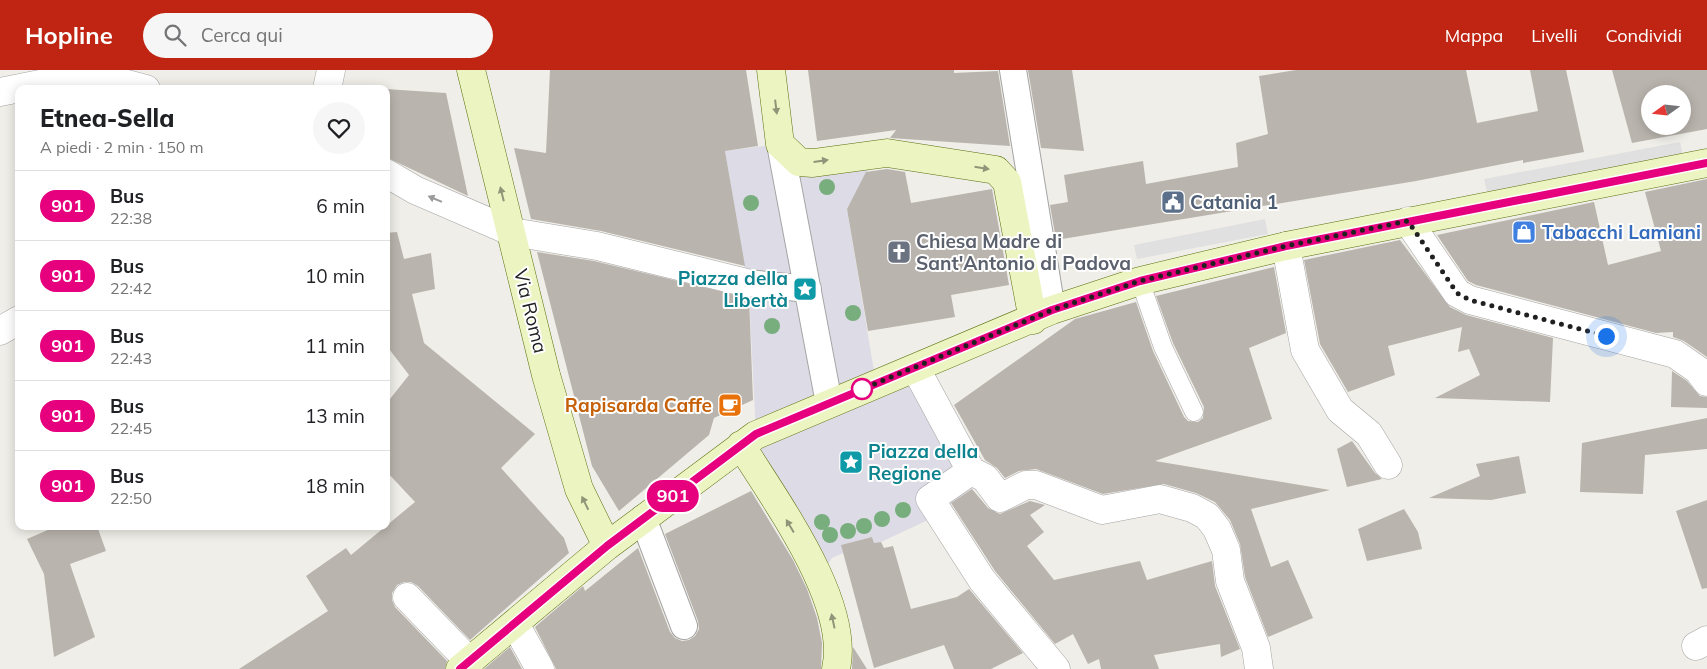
<!DOCTYPE html>
<html lang="it">
<meta charset="utf-8">
<style>
:root{--surface:#fff;--page:#f6f6f6;--text:#202124;--muted:#757577;--line:#e0e0e0;--accent:#bf2512}
body{margin:0;font-family:Mulish,sans-serif;background:var(--page);color:var(--text);height:100vh;display:flex;flex-direction:column;font-size:19px;white-space:nowrap}
*{box-sizing:border-box;margin:0}
p{font-size:16px;color:var(--muted)}
.icon{flex:none;width:28px;height:28px;fill:none;stroke:currentColor;stroke-width:2;stroke-linecap:round;stroke-linejoin:round}
.map{position:relative;flex:1;overflow:hidden}
.panel{position:absolute;left:15px;top:15px;width:375px;height:445px;display:flex;flex-direction:column;background:var(--surface);border-radius:10px;box-shadow:0 2px 12px #0003}
.panel>*{flex:none}
.badge{padding:0 10px;border-radius:16px;font-size:18px;line-height:32px}
.needle{width:32px;rotate:255deg}
.buttons{position:absolute;left:1641px;top:15px;display:grid;gap:10px}
.buttons a{display:grid;place-items:center;width:50px;height:50px;border-radius:50%;background:var(--surface);box-shadow:0 2px 12px #0003;font-size:25px}
.you{position:absolute;width:25px;height:25px;margin:-12px;border:4px solid #fff;border-radius:50%;background:#1a73e8;box-shadow:0 0 0 8px #1a73e833}
.map>.badge{position:absolute;translate:-50% -50%;box-shadow:0 0 0 2px #fff}
.round{display:grid;place-items:center;flex:none;width:52px;height:52px;border-radius:26px;background:var(--page)}
.head{display:flex;align-items:center;justify-content:space-between;height:85px;padding:0 25px}
h1{font-size:24px;font-weight:800;line-height:38px}
ul{padding:0;list-style:none}
li{display:flex;align-items:center;gap:15px;height:70px;padding:0 25px;border-top:1px solid var(--line)}
li div{flex:1}
li b{display:block;font-size:19px}
li em{font-style:normal}
li .badge{min-width:55px;font-weight:700;text-align:center}
header{display:flex;align-items:center;gap:30px;box-sizing:border-box;height:70px;padding:0 25px;background:var(--accent);color:#fff}
header strong{font-size:24px}
nav{display:flex;gap:28px;margin-inline-start:auto;font-size:18px}
.search{width:350px;height:45px;background:var(--page);display:flex;align-items:center;gap:12px;box-sizing:border-box;padding:0 18px;border-radius:28px;color:var(--muted);font-size:19px}
.map>svg:first-child{display:block}
.parking{fill:#e0e0e0}
.plaza{fill:#dddce6}
.building{fill:#b9b4ad;fill-rule:evenodd}
.lines{fill:none;stroke-linecap:round;stroke-linejoin:round}
.service-casing{stroke:#a4a4a4;stroke-width:19}
.pedestrian-casing{stroke:#a4a4a4;stroke-width:28}
.minor-casing{stroke:#a4a4a4;stroke-width:29}
.secondary-casing{stroke:#5b700f;stroke-width:29}
.service{stroke:#fff;stroke-width:18}
.pedestrian{stroke:#fff;stroke-width:26}
.minor{stroke:#fff;stroke-width:28}
.secondary{stroke:#ecf4c1;stroke-width:28}
.tree{fill:#78ad7e}
.oneway{fill:#909579}
.oneway2{fill:#9b9b9b}
.line-casing{stroke:#fff;stroke-width:11}
.line{stroke:#e6007e;stroke-width:8}
.walk{stroke:#202020;stroke-width:5;stroke-dasharray:0 9}
.stop-dot{fill:#fff;stroke:#e6007e;stroke-width:2.5}
.labels{text-anchor:middle;dominant-baseline:central;stroke-width:4;stroke-linejoin:round;paint-order:stroke}
.service-label{font-size:19px;font-weight:bold;fill:#4e5e75;stroke:#fff;text-anchor:start}
.shop-label{font-size:19px;font-weight:bold;fill:#366cbe;stroke:#fff;text-anchor:start}
.worship-label{font-size:19px;font-weight:bold;fill:#5b616d;stroke:#fff;text-anchor:start}
.culture-label{font-size:19px;font-weight:bold;fill:#0d838f;stroke:#fff;text-anchor:end}
.street-label{font-size:19px;fill:#202020;stroke:#fff}
.food-label{font-size:19px;font-weight:bold;fill:#c56008;stroke:#fff;text-anchor:end}
</style>
<header>
<strong>Hopline</strong>
<div class="search"><svg class="icon" aria-label="search" viewBox="0 0 24 24"><circle cx="10" cy="10" r="6"/><path d="M15 15l6 6"/></svg>Cerca qui</div>
<nav><a>Mappa</a><a>Livelli</a><a>Condividi</a></nav>
</header>
<div class="map">
<svg width="1707" height="599" viewBox="0 0 1707 599">
<rect width="100%" height="100%" fill="#f0eee8"/>
<path class="parking" d="M 1680,72 L 1683,85 L 1487,122 L 1484,109 Z
M 1265,149 L 1268,164 L 1137,189 L 1134,175 Z"/>
<path class="plaza" d="M 780,74 L 870,97 L 847,139 L 876,313 L 916,299 L 977,415 L 926,451 L 881,472 L 874,473 L 872,467 L 842,475 L 843,483 L 832,488 L 828,494 L 815,497 L 795,489 L 730,382 L 756,364 L 749,225 L 725,81 Z"/>
<path class="building" d="M 550,0 L 746,0 L 758,76 L 725,81 L 745,196 L 601,161 L 531,149 L 514,78 L 546,83 Z
M 808,0 L 954,0 L 954,3 L 998,1 L 1010,76 L 890,68 L 896,60 L 817,71 Z
M 1028,0 L 1072,0 L 1084,81 L 1041,78 Z
M 1296,0 L 1466,0 L 1477,53 L 1538,41 L 1530,0 L 1566,0 L 1584,82 L 1523,93 L 1523,90 L 1416,111 L 1056,170 L 1050,135 L 1068,132 L 1064,105 L 1143,91 L 1146,114 L 1238,97 L 1236,73 L 1268,64 L 1259,6 Z
M 1612,0 L 1707,0 L 1707,59 L 1632,73 ZM 1650,24 L 1682,24 L 1682,56 L 1650,56 Z
M 386,19 L 446,23 L 468,126 L 386,87 Z
M 887,99 L 905,102 L 911,133 L 992,119 L 1009,215 L 951,225 L 955,247 L 868,261 L 847,139 L 866,102 Z
M 1707,109 L 1707,287 L 1684,271 L 1673,267 L 1673,262 L 1656,263 L 1476,215 L 1468,211 L 1437,165 L 1594,132 L 1608,195 L 1661,181 L 1645,122 Z
M 397,162 L 404,189 L 431,183 L 435,219 L 412,224 L 424,273 L 535,364 L 501,398 L 564,468 L 569,483 L 470,570 L 418,516 L 411,512 L 404,512 L 397,515 L 392,523 L 392,530 L 395,537 L 447,591 L 445,599 L 239,599 L 328,541 L 306,506 L 346,478 L 351,485 L 415,432 L 386,401 L 386,334 L 409,305 L 386,275 L 386,163 Z
M 1400,170 L 1450,237 L 1466,245 L 1553,268 L 1550,332 L 1435,328 L 1480,305 L 1469,279 L 1458,282 L 1462,257 L 1388,276 L 1395,305 L 1348,322 L 1320,274 L 1304,190 Z
M 537,182 L 594,191 L 749,228 L 753,330 L 714,348 L 709,365 L 619,441 L 592,396 Z
M 1274,197 L 1286,263 L 1249,278 L 1272,349 L 1155,391 L 1330,420 L 1251,439 L 1271,497 L 1288,490 L 1313,548 L 1268,567 L 1245,507 L 1240,474 L 1230,450 L 1215,432 L 1196,423 L 1164,414 L 1103,424 L 1036,399 L 1019,401 L 1005,408 L 997,398 L 985,390 L 954,335 L 1075,249 L 1136,232 L 1153,281 L 1184,347 L 1188,351 L 1198,352 L 1203,348 L 1204,337 L 1173,273 L 1156,226 Z
M 1672,301 L 1687,311 L 1700,326 L 1707,327 L 1707,338 L 1671,337 Z
M 1707,348 L 1707,379 L 1645,385 L 1643,424 L 1580,422 L 1582,373 Z
M 1352,371 L 1375,403 L 1382,409 L 1347,417 L 1337,379 Z
M 1519,386 L 1526,423 L 1491,430 L 1429,428 L 1480,406 L 1476,394 Z
M 972,419 L 988,438 L 1000,444 L 1030,431 L 1045,435 L 1030,445 L 1044,462 L 1027,476 L 1054,510 L 1140,491 L 1147,510 L 1212,491 L 1215,516 L 1240,579 L 1221,587 L 1220,574 L 1154,585 L 1159,599 L 1101,599 L 1099,589 L 1088,594 L 1073,564 L 1055,574 L 995,501 L 951,433 Z
M 751,421 L 793,490 L 807,519 L 817,548 L 822,573 L 821,599 L 556,599 L 535,557 L 583,516 L 585,521 L 638,478 L 670,562 L 675,568 L 682,571 L 689,570 L 695,566 L 699,559 L 698,551 L 665,464 Z
M 1707,430 L 1707,518 L 1702,519 L 1676,441 Z
M 1404,439 L 1418,462 L 1422,479 L 1367,491 L 1358,459 Z
M 57,456 L 97,456 L 106,481 L 70,494 L 95,567 L 54,587 L 44,504 L 27,469 Z
M 872,467 L 874,473 L 881,472 L 884,478 L 893,476 L 911,539 L 957,527 L 969,519 L 1023,583 L 991,599 L 954,599 L 944,575 L 874,598 L 841,475 Z
M 510,577 L 522,599 L 484,599 Z
M 853,577 L 867,599 L 852,599 Z"/>
<g class="lines">
<g class="service-casing">
<path id="service" d="M 1140,211 L 1163,277 L 1194,342"/>
</g>
<g class="pedestrian-casing">
<path id="pedestrian" d="M 1013,0 L 1052,240
M 780,74 L 829,333
M 747,213 L 808,219
M 643,448 L 684,556"/>
</g>
<g class="minor-casing">
<path id="minor" d="M 327,19 L 331,0
M 0,22 L 60,10 L 100,7 L 146,19
M 386,103 L 415,120 L 512,162 L 597,176 L 747,213
M 1408,151 L 1457,223 L 1470,230 L 1675,284 L 1698,300 L 1707,312
M 1286,176 L 1305,280 L 1340,340 L 1369,364 L 1388,395
M 0,261 L 19,250
M 916,299 L 971,401 L 985,408 L 1000,428 L 1026,415 L 1036,415 L 1102,440 L 1160,429 L 1192,438 L 1207,446 L 1217,459 L 1226,480 L 1230,511 L 1256,578 L 1259,599
M 971,401 L 930,429 L 982,510 L 1056,599
M 407,527 L 470,592
M 515,554 L 540,599
M 1696,576 L 1707,570"/>
</g>
<g class="secondary-casing">
<path id="secondary" d="M 471,0 L 546,305 L 579,419 L 607,476
M 771,0 L 780,74 L 799,92 L 813,93 L 887,83 L 996,100 L 1007,112 L 1033,250
M 741,375 C 775,431 851,532 836,599
M 460,599 L 607,476 L 756,365 L 1052,240 L 1140,211 L 1286,176 L 1707,93"/>
</g>
<use href="#service" class="service"/>
<use href="#pedestrian" class="pedestrian"/>
<use href="#minor" class="minor"/>
<use href="#secondary" class="secondary"/>
</g>
<g class="tree">
<circle cx="827" cy="117" r="8"/>
<circle cx="751" cy="133" r="8"/>
<circle cx="853" cy="243" r="8"/>
<circle cx="772" cy="256" r="8"/>
<circle cx="903" cy="440" r="8"/>
<circle cx="882" cy="449" r="8"/>
<circle cx="822" cy="452" r="8"/>
<circle cx="864" cy="456" r="8"/>
<circle cx="848" cy="461" r="8"/>
<circle cx="830" cy="465" r="8"/>
</g>
<defs><path id="oneway-solid" d="M-6-.8H1V-3.2L6.5 0L1 3.2V.8H-6Z" transform="scale(1.25)"/></defs>
<g class="oneway">
<use href="#oneway-solid" transform="translate(776 37) rotate(83)"/>
<use href="#oneway-solid" transform="translate(821 91) rotate(-8)"/>
<use href="#oneway-solid" transform="translate(982 98) rotate(9)"/>
<use href="#oneway-solid" transform="translate(502 124) rotate(-104)"/>
<use href="#oneway-solid" transform="translate(585 433) rotate(-116)"/>
<use href="#oneway-solid" transform="translate(790 456) rotate(-121)"/>
<use href="#oneway-solid" transform="translate(833 551) rotate(-102)"/>
</g>
<use class="oneway2" href="#oneway-solid" transform="translate(435 129) rotate(-157)"/>
<g class="lines">
<g class="line-casing">
<path id="line" d="M 460,599 L 607,476 L 756,364 L 1052,240 L 1140,211 L 1286,176 L 1707,93"/>
</g>
<use href="#line" class="line"/>
<path class="walk" d="M 862,319 L 860,320 L 1052,240 L 1140,211 L 1286,176 L 1408,151 L 1457,223 L 1470,230 L 1606,266"/>
</g>
<defs>
<g id="civic-square" transform="scale(1.25)"><rect x="-9" y="-9" width="18" height="18" rx="4" fill="#5c6f8a" stroke="#fff"/><path d="M-.6-6.5H3V-4.5H.6V-3L4-1V1h2V6H-6V1h2V-1L-.6-3ZM-1.2 2.5V6h2.4V2.5Z" fill="#fff"/></g>
<g id="shop-square" transform="scale(1.25)"><rect x="-9" y="-9" width="18" height="18" rx="4" fill="#3f7fe0" stroke="#fff"/><path d="M-5-2.5h2.3a2.7 3.5 0 0 1 5.4 0H5L5.5 6h-11ZM-1.5-2.5h3a1.5 2.3 0 0 0-3 0Z" fill="#fff"/></g>
<g id="church-square" transform="scale(1.25)"><rect x="-9" y="-9" width="18" height="18" rx="4" fill="#6b7280" stroke="#fff"/><path d="M-1.2-6h2.4v3.5h3.3v2.4h-3.3V6h-2.4V-.1h-3.3v-2.4h3.3Z" fill="#fff"/></g>
<g id="sight-square" transform="scale(1.25)"><rect x="-9" y="-9" width="18" height="18" rx="4" fill="#0f9aa8" stroke="#fff"/><path d="M0-6L1.8-2.2L6-1.7L2.9 1.2L3.7 5.4L0 3.3L-3.7 5.4L-2.9 1.2L-6-1.7L-1.8-2.2Z" fill="#fff"/></g>
<g id="cafe-square" transform="scale(1.25)"><rect x="-9" y="-9" width="18" height="18" rx="4" fill="#e8710a" stroke="#fff"/><path d="M-5.5-4.5H6V0H3Q3 3.5 0 3.5H-2.5Q-5.5 3.5-5.5 0ZM3-3.2v2h1.7v-2ZM-6 4.5H4V6H-6Z" fill="#fff"/></g>
</defs>
<g fill-rule="evenodd">
<use href="#civic-square" x="1173" y="132"/>
<use href="#shop-square" x="1524" y="162"/>
<use href="#church-square" x="899" y="182"/>
<use href="#sight-square" x="805" y="219"/>
<use href="#cafe-square" x="730" y="335"/>
<use href="#sight-square" x="851" y="392"/>
</g>
<circle class="stop-dot" cx="862" cy="319" r="10"/>
<g class="labels">
<g class="service-label">
<text x="1190" y="132">Catania 1</text>
</g>
<g class="shop-label">
<text x="1542" y="162">Tabacchi Lamiani</text>
</g>
<g class="worship-label">
<text x="916" y="171">Chiesa Madre di<tspan x="916" dy="22">Sant'Antonio di Padova</tspan></text>
</g>
<g class="culture-label">
<text x="788" y="208">Piazza della<tspan x="788" dy="22">Libertà</tspan></text>
<text x="868" y="381" text-anchor="start">Piazza della<tspan x="868" dy="22">Regione</tspan></text>
</g>
<g class="street-label">
<text transform="translate(531 241) rotate(76)">Via Roma</text>
</g>
<g class="food-label">
<text x="712" y="335">Rapisarda Caffe</text>
</g>
</g>
</svg>
<div class="buttons">
<a><svg class="needle" viewBox="-14 -14 28 28"><path d="M0-13l5 13h-10z" fill="#e53935"/><path d="M0 13l5-13h-10z" fill="#757577"/></svg></a>
</div>
<div class="you" style="left:1606px;top:266px"></div>
<b class="badge" style="left:673px;top:426px;background:#e6007e;color:#fff">901</b>
<section class="panel">
<div class="head"><div><h1>Etnea-Sella</h1><p>A piedi · 2 min · 150 m</p></div><a class="round"><svg class="icon" aria-label="heart" viewBox="0 0 24 24"><path d="M12 20l-8-8c-3-5 5-10 8-4 3-6 11-1 8 4z"/></svg></a></div>
<ul>
<li><span class="badge" style="background:#e6007e;color:#fff">901</span><div><b>Bus</b><p>22:38</p></div><em>6 min</em></li>
<li><span class="badge" style="background:#e6007e;color:#fff">901</span><div><b>Bus</b><p>22:42</p></div><em>10 min</em></li>
<li><span class="badge" style="background:#e6007e;color:#fff">901</span><div><b>Bus</b><p>22:43</p></div><em>11 min</em></li>
<li><span class="badge" style="background:#e6007e;color:#fff">901</span><div><b>Bus</b><p>22:45</p></div><em>13 min</em></li>
<li><span class="badge" style="background:#e6007e;color:#fff">901</span><div><b>Bus</b><p>22:50</p></div><em>18 min</em></li>
</ul>
</section>
</div>
